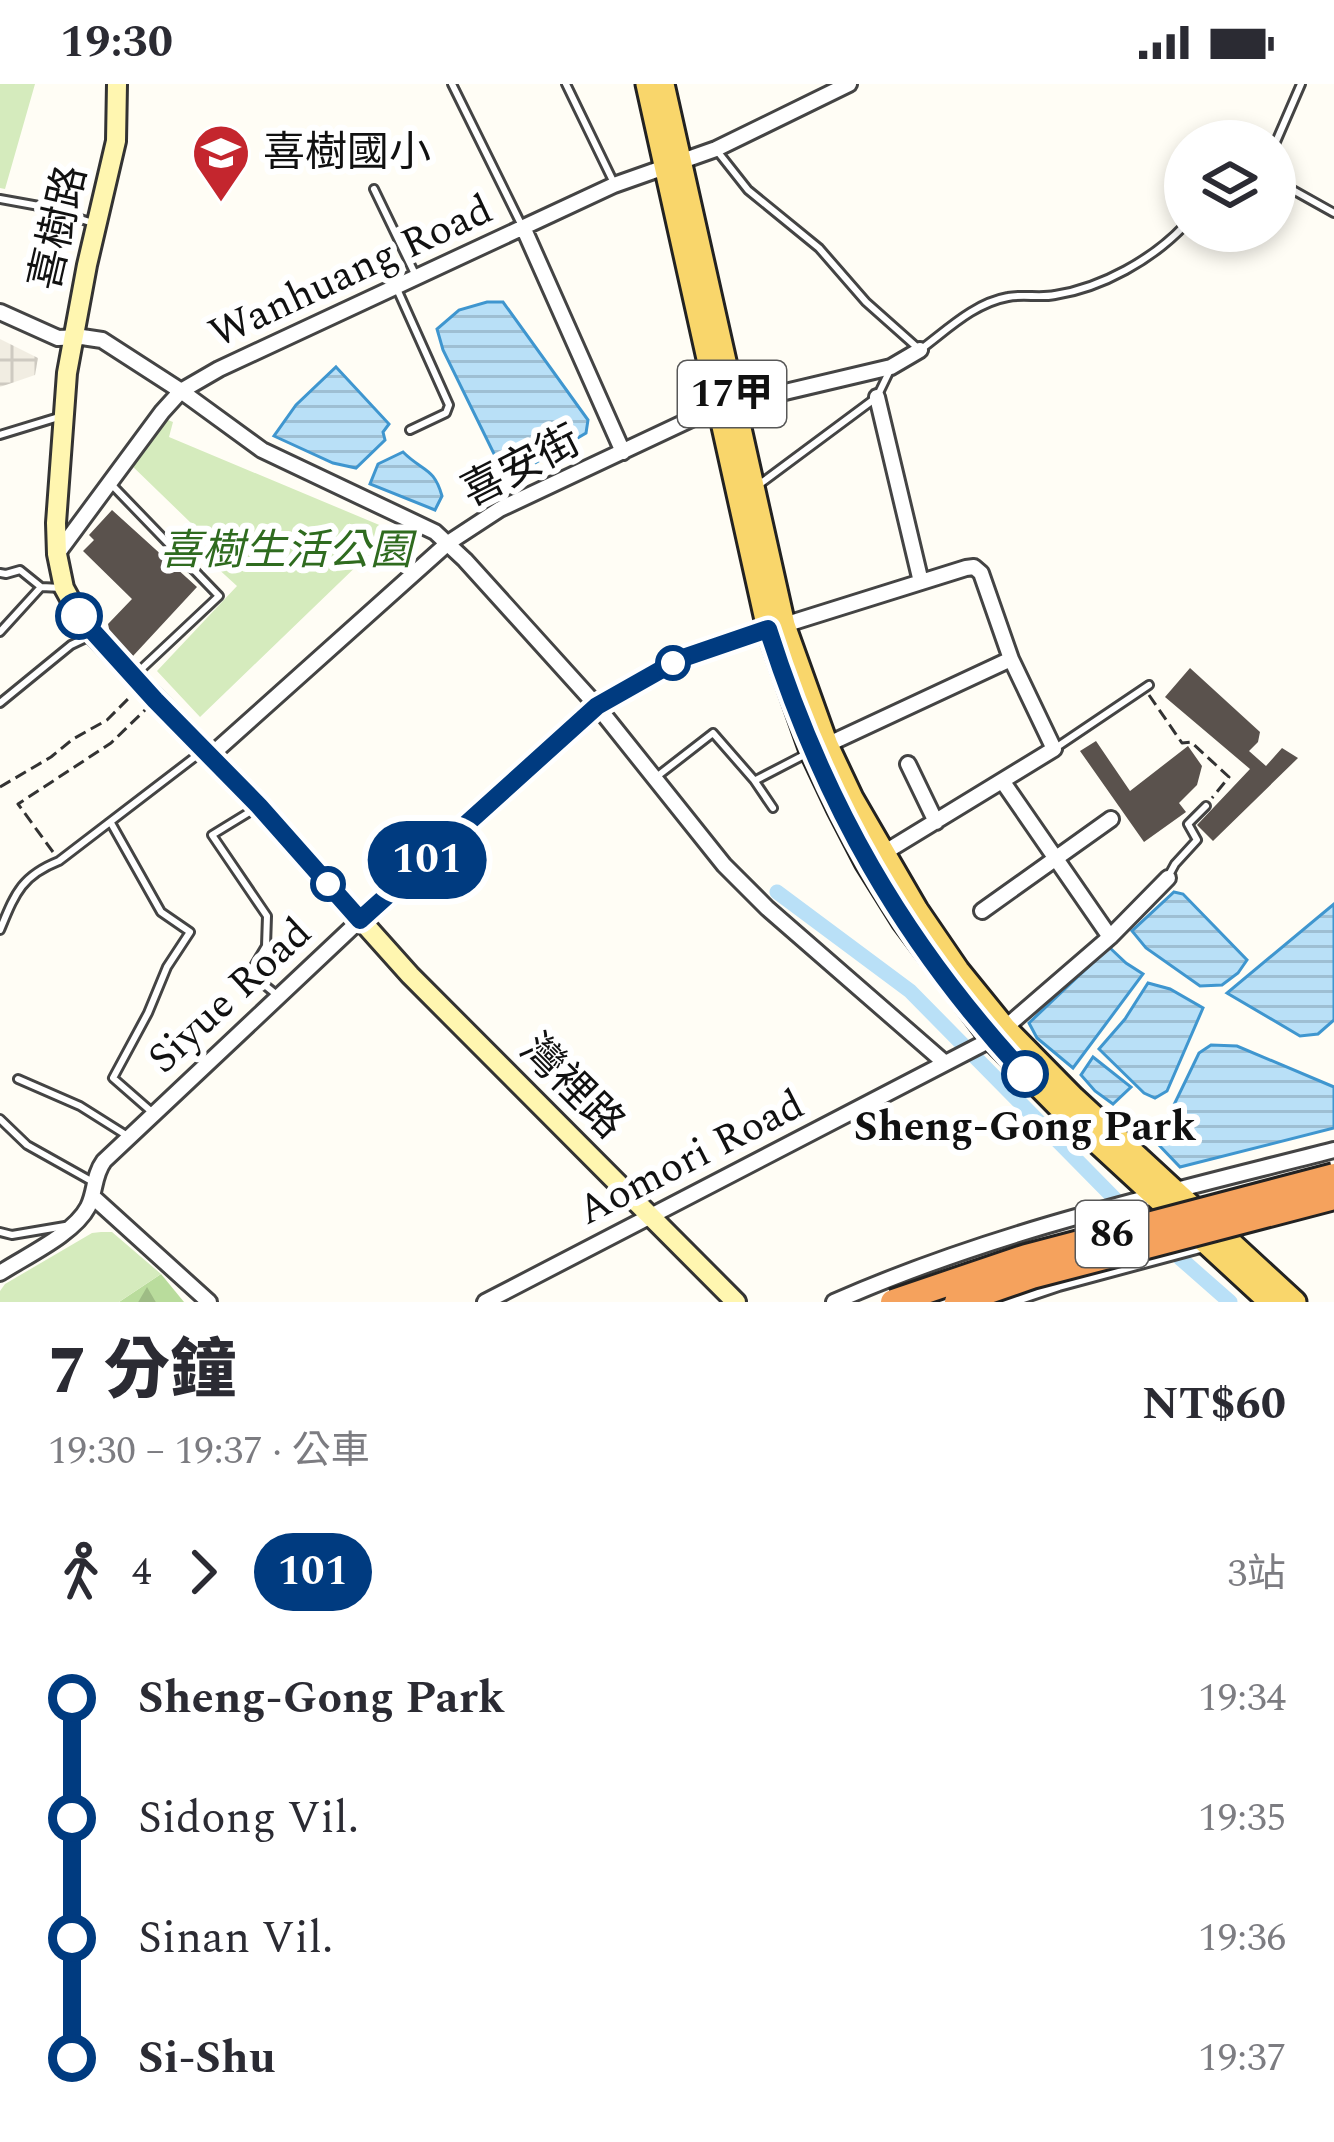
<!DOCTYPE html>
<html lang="zh-TW">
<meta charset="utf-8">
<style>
:root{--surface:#fff;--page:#f7f7f7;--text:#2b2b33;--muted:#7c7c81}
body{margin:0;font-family:Spectral,"Noto Sans TC",serif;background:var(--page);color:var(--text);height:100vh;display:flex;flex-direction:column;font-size:45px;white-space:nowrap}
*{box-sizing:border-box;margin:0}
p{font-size:39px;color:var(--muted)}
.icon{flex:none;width:66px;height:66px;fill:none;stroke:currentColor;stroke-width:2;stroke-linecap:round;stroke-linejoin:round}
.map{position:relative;height:1218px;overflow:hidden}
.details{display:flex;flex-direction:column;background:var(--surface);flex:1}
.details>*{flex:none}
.badge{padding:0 24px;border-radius:39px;font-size:42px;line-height:78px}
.controls{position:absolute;left:1164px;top:36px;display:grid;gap:24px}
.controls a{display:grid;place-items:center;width:132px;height:132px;border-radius:50%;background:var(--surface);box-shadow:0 6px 18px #0003;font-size:60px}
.map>.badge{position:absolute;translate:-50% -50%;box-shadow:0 0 0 6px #fff}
.legs{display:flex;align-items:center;gap:18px;height:132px;padding:0 48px;font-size:39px}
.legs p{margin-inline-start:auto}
.headline{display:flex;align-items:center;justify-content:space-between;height:204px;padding:0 48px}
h1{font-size:66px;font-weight:800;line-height:90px}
ul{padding:0 48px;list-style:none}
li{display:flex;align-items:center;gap:42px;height:120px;font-size:45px}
li i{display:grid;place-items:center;width:18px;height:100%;margin:0 15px;background:currentColor}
li i::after{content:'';width:30px;height:30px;margin:-15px;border:9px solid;border-radius:50%;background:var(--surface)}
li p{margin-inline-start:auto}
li:first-child i{background:linear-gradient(#0000 50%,currentColor 0)}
li:last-child i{background:linear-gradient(currentColor 50%,#0000 0)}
.status{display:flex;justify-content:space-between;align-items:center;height:84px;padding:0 60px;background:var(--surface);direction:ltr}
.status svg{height:33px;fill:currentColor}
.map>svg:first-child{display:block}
.forest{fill:url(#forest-firs)}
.park{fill:#d5ebbd}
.plaza{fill:url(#plaza-grid)}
.water{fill:url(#water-rules);stroke:#3f96cf;stroke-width:3}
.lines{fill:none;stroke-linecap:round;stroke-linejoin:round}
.canal{stroke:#b9e0f7;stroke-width:15}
.building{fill:#5a524d}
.lane-casing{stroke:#444;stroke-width:12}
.street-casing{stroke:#444;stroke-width:20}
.secondary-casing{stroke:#333;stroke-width:24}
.primary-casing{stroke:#222;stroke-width:27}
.path{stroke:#333;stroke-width:3;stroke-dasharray:12 6;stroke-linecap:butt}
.lane{stroke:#fff;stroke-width:6}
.street{stroke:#fff;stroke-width:14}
.secondary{stroke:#fff6b0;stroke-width:18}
.primary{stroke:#f9d66b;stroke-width:21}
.highway-bridge-casing{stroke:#222;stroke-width:30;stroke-linecap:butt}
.highway-bridge{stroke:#f5a25d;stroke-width:24}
.line-1-casing{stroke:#fff;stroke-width:27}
.line-1{stroke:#003b80;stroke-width:18}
.stop-1-dot{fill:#fff;stroke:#003b80;stroke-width:6}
.labels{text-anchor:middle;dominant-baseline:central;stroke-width:12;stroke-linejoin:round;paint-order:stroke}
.shield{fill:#fff;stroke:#585858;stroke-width:3}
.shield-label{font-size:39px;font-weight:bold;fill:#111}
.poi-label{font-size:42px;fill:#111;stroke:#fff;text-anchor:start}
.street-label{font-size:42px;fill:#111;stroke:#fff}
.park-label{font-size:42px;font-style:italic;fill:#2f6b1f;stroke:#fff}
.stop-label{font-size:42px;font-weight:bold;fill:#111;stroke:#fff}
</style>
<div class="status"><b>19:30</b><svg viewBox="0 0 49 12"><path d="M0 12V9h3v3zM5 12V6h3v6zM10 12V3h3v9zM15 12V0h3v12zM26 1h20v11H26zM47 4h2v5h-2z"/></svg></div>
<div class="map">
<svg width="1334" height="1218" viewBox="0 0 1334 1218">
<defs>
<pattern id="forest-firs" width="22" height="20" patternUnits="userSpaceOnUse" patternTransform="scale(3)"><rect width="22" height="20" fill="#b9dc9c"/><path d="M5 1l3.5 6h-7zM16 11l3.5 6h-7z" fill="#9ebc85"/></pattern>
<pattern id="plaza-grid" width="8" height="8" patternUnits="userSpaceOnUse" patternTransform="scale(3)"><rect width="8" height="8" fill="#f1ede2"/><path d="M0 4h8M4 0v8" fill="none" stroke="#cecac1"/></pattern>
<pattern id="water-rules" width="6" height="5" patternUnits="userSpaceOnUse" patternTransform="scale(3)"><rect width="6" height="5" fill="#b9e0f7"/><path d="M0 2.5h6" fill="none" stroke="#9ebfd3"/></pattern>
</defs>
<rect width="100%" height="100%" fill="#fffdf5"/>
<path class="forest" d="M 161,1190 L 184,1218 L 119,1218 Z"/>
<path class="park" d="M 0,0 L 35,0 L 5,105 L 0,104 Z
M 163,334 L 173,338 L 169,353 L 420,458 L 367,472 L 200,633 L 157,587 L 237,502 L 214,481 L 223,470 L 127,377 Z
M 101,1148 L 112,1148 L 161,1190 L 119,1218 L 0,1218 L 0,1207 L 5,1200 L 92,1149 Z"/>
<path class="plaza" d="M 0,255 L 38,274 L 35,291 L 0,303 Z"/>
<path class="water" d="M 487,218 L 503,218 L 588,336 L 586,349 L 513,392 L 499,380 L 443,266 L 437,245 L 459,226 Z
M 336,283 L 389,340 L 383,348 L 385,356 L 356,384 L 333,379 L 274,352 L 296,321 Z
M 403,368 C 423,388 434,383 442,412 L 435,426 L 370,400 L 378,380 Z
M 1174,808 L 1183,810 L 1247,876 L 1238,889 L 1222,901 L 1200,902 L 1146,864 L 1132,847 Z
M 1334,820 L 1334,936 L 1318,950 L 1300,952 L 1227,909 Z
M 1109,863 L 1126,879 L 1143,890 L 1073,984 L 1037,954 L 1029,939 Z
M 1148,899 L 1170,905 L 1203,924 L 1167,1007 L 1155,1014 L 1144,1009 L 1099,965 L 1125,935 Z
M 1211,961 L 1237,962 L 1334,1003 L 1334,1044 L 1180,1083 L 1156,1058 L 1199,969 Z
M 1093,973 L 1131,1003 L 1113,1020 L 1095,1007 L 1081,991 Z"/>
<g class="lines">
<path class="canal" d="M 777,808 L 910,907 L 1115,1115
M 1180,1174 L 1230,1218"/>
</g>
<path class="building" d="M 112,426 L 197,503 L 133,572 L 110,549 L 108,540 L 132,515 L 83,467 L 94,456 L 89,451 Z
M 1190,584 L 1260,648 L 1258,658 L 1249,667 L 1266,682 L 1282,664 L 1298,674 L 1213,757 L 1197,741 L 1250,685 L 1165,613 Z
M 1096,657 L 1130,707 L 1188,662 L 1202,682 L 1197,701 L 1179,719 L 1186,728 L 1144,758 L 1080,667 Z"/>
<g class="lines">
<g class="lane-casing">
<path id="lane" d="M 452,0 L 522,142
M 566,0 L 613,97
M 1275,60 L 1301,0
M 718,68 L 748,106 L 819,164 L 866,218 L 920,266 C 947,246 974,219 1008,213 C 1023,210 1040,214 1055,211 C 1102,204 1153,175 1185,141
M 1275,96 L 1334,129
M 374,105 L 416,192
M 0,115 L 39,122 L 93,139
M 397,205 L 449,321 L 446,329 L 410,346
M 0,351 L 62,332
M 111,400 L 219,512 L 137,589
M 760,400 L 877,313 L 891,284
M 0,489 L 6,490 L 20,486 L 41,503 L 62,504
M 0,548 L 41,503
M 0,619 L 71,561 L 90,552
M 1054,665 L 1149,601
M 655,694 L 713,649 L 754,696 L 773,724
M 756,696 L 808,669
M 256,724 L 212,751 L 267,832 L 266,862 L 250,889 L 277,911
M 111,739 L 161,828 L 190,848 L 167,883 L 148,929 L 113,994 L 153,1029
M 1169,791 L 1175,780 L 1197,756 L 1188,740 L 1206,722
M 0,846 C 15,810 21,792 59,777 L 204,666
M 18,995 L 80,1022 L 126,1051
M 0,1035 L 27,1061 L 93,1098
M 0,1148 L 12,1151 L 65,1142"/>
</g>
<g class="street-casing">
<path id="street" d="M 523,143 L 623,368
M 0,228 L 58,254 L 82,253 L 102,256 L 181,307 L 262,366 L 435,448 L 465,476 L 597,622 L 724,781 L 767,824 L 945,979
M 877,313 L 921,498
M 734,320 L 891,283 L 920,266
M 57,470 L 162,328 L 181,307 L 219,285 L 614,101 L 716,65 L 849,0
M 820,664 L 1011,575
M 210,672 L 448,459 L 500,425 L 717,323
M 908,680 L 936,738
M 1003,698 L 1110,853
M 982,827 L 1111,735
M 92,1112 L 209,1218
M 0,1189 C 26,1172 74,1150 88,1123 C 96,1107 93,1092 104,1077 L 360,836 L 597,622 L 656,587 L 701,567 L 966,484 L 974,483 L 981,489 L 1011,575 L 1054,665 L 882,770
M 485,1218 L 992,955 L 1110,853 L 1168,794
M 834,1218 C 994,1147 1166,1109 1334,1066
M 1002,1218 L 1058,1199 L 1207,1159"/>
</g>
<g class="secondary-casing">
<path id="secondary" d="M 117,0 L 116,57 L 87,181 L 67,289 L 56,439 L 57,470 L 64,504 L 80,533 L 93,550 L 259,722 L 410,891 L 736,1218"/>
</g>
<g class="primary-casing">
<path id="primary" d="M 647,0 L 768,545 L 811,667 L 838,724 L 866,778 L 903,837 L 992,955 L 1065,1029 L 1270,1218
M 663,0 L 784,541 L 827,661 L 852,714 L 917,826 L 958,886 L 1005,944 L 1074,1014 L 1295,1218"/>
</g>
<path class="path" d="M 1149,611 L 1182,659 L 1191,658 L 1229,693 L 1212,714
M 0,703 L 51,673 L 73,655 L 107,636 L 132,611
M 53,768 L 18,720 L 111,659 L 145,626"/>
<use href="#lane" class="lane"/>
<use href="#street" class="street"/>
<use href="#secondary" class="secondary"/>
<use href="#primary" class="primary"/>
<g class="highway-bridge-casing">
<path id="highway-bridge" d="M 893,1218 L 1026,1173 L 1334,1092
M 957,1218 L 1032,1192 L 1334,1113"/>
</g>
<use href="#highway-bridge" class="highway-bridge"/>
</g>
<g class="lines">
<g class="line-1-casing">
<path id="line-1" d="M 79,532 L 155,616 L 259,722 L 360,836 L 597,622 L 680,575 L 768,545 C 823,718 902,857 1025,990"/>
</g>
<use href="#line-1" class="line-1"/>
</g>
<defs>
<g id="school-pin" transform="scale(3)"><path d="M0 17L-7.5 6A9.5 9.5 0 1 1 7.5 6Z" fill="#c4262e" stroke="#fff"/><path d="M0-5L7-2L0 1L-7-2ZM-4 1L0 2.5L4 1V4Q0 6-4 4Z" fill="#fff"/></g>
</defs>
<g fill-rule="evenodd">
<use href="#school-pin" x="221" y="69"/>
</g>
<g class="stop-1-dot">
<circle cx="79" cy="532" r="21"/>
<circle cx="673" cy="579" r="15"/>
<circle cx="328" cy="800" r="15"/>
<circle cx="1025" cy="990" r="21"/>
</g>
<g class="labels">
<g class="shield">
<rect x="678" y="277" width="108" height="66" rx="9"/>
<rect x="1076" y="1117" width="72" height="66" rx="9"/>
</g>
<g class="shield-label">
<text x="732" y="310">17甲</text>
<text x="1112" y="1150">86</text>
</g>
<g class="poi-label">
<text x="263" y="69">喜樹國小</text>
</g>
<g class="street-label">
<text transform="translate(59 144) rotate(-77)">喜樹路</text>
<text transform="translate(351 188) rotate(-25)">Wanhuang Road</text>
<text transform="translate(521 383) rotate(-27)">喜安街</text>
<text transform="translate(230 912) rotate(-43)">Siyue Road</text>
<text transform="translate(572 1003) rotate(45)">灣裡路</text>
<text transform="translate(691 1074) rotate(-27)">Aomori Road</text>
</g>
<g class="park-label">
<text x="286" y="467">喜樹生活公園</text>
</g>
<g class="stop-label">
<text x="1025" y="1043">Sheng-Gong Park</text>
</g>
</g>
</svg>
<div class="controls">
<a><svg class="icon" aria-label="layers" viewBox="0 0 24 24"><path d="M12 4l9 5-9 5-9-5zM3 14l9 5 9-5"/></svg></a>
</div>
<b class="badge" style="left:427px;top:776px;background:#003b80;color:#fff">101</b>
</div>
<section class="details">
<div class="headline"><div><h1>7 分鐘</h1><p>19:30 – 19:37 · 公車</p></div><b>NT$60</b></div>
<div class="legs"><svg class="icon" aria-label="walk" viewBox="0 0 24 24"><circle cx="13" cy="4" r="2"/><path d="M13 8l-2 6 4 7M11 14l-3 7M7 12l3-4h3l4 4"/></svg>4<svg class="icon" aria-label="forward" viewBox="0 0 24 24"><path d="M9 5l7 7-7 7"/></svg><b class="badge" style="background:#003b80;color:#fff">101</b><p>3站</p></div>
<ul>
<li><i style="color:#003b80"></i><b>Sheng-Gong Park</b><p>19:34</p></li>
<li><i style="color:#003b80"></i><span>Sidong Vil.</span><p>19:35</p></li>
<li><i style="color:#003b80"></i><span>Sinan Vil.</span><p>19:36</p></li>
<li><i style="color:#003b80"></i><b>Si-Shu</b><p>19:37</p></li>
</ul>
</section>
